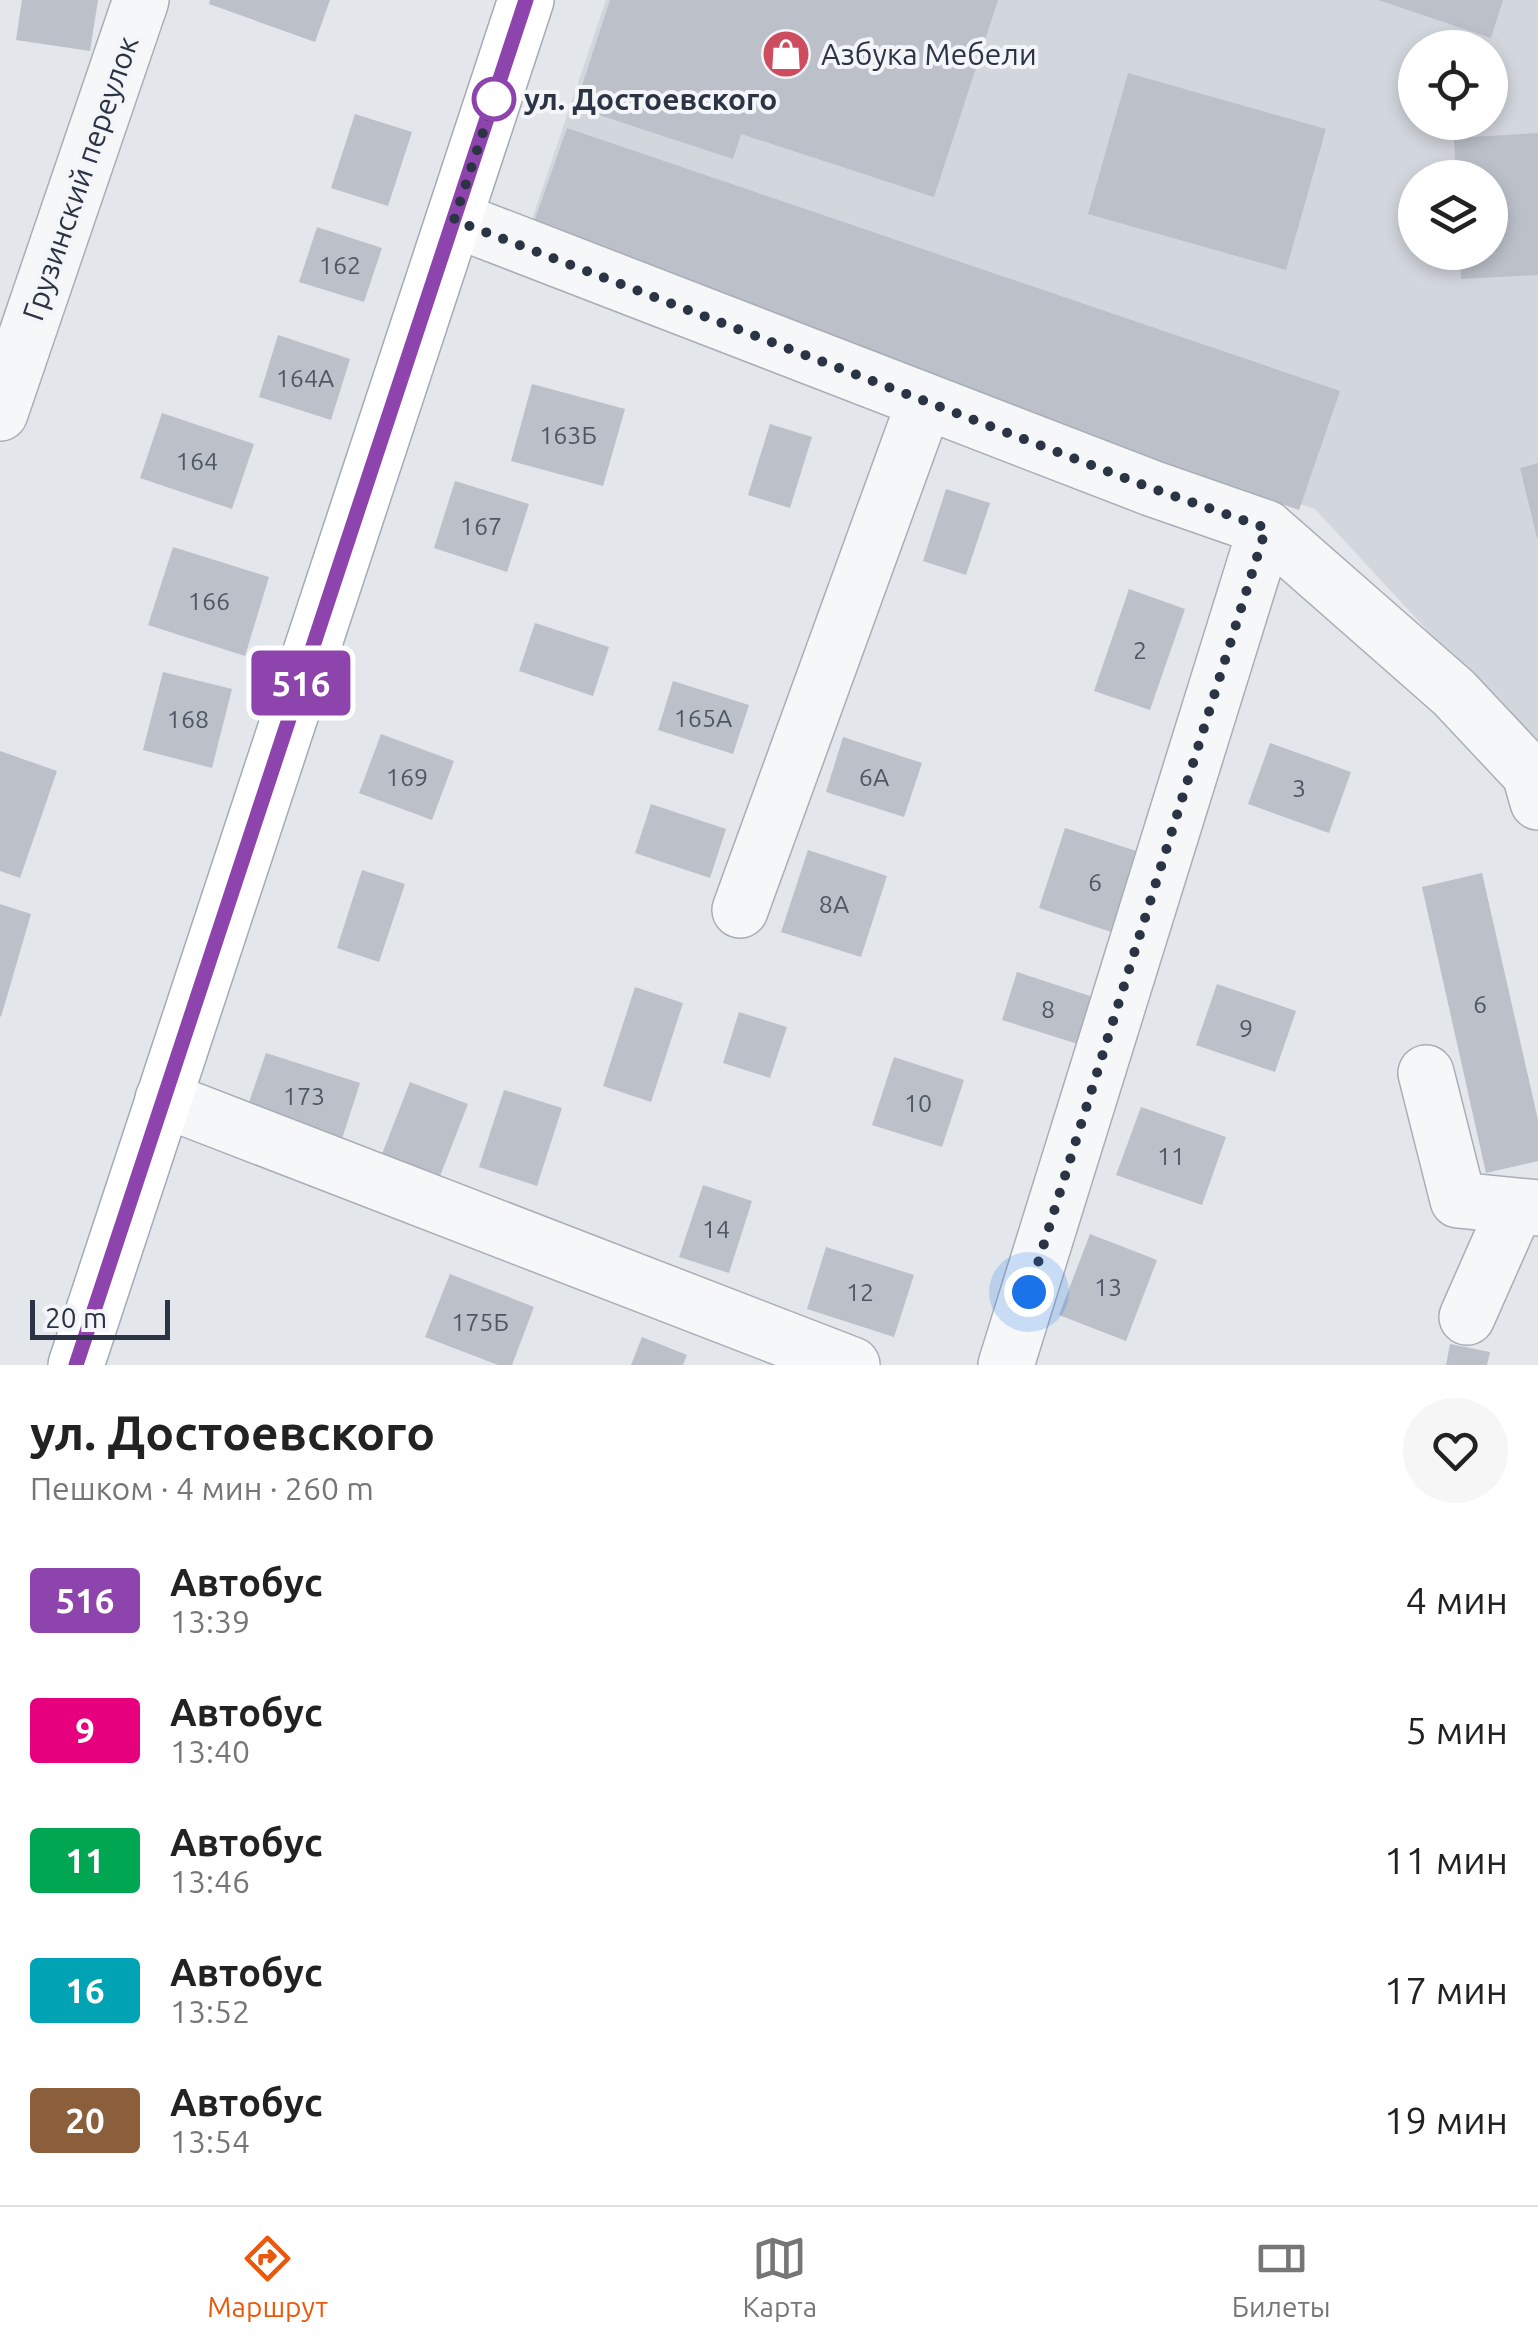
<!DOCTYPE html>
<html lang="ru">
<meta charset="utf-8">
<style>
:root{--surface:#fff;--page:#f6f6f6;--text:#222;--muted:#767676;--line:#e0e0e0;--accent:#ea580c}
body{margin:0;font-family:Ubuntu,sans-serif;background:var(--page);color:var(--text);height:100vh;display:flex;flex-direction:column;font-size:38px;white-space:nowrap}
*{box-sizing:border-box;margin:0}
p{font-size:32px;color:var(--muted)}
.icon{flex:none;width:55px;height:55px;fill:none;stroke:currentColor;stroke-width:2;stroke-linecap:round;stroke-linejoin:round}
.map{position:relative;height:1365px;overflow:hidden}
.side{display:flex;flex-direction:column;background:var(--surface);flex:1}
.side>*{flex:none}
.badge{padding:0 20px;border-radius:8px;font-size:35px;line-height:65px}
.buttons{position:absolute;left:1398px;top:30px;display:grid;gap:20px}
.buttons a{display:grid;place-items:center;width:110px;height:110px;border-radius:50%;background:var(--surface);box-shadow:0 5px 15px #0003;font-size:50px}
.scale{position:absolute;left:30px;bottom:25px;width:140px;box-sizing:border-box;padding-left:10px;border:5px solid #2b3444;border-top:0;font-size:28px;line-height:35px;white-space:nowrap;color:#2b3444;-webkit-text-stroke:8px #f3f5f8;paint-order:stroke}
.you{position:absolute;width:50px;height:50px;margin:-25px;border:8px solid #fff;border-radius:50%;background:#1a73e8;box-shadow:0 0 0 15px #1a73e833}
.map>.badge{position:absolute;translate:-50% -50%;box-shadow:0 0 0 5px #fff}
.round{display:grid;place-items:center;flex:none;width:105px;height:105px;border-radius:52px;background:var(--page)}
.head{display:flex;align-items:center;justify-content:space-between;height:170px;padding:0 30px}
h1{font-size:48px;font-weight:700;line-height:75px}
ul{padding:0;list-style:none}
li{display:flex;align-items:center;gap:30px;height:130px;padding:0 30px}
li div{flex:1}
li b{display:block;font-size:38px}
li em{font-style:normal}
li .badge{min-width:110px;font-weight:700;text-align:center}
.menu{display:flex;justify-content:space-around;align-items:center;height:140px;border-top:2px solid var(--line);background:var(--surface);font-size:28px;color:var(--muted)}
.menu a{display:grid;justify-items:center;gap:5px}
.menu .selected{color:var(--accent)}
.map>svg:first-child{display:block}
.built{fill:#d2d6dd;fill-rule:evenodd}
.building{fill:#bbc0c9}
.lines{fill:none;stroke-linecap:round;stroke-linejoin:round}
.minor-casing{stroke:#a8aeb6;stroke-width:58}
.major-casing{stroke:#a3abb7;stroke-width:58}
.minor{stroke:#f6f7f9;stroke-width:55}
.major{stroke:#fff;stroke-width:55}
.line-casing{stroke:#fff;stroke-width:22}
.line{stroke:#8e44ad;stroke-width:15}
.walk{stroke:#2b3444;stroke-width:10;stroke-dasharray:0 18}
.stop-dot{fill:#fff;stroke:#8e44ad;stroke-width:5}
.labels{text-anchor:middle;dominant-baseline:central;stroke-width:8;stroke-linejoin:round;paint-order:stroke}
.number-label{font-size:25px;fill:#4f5765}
.poi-label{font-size:30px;fill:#2b3444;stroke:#f3f5f8;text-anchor:start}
.stop-label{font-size:30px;font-weight:bold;fill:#2b3444;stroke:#f3f5f8;text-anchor:start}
.street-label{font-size:30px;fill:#2b3444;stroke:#f3f5f8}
</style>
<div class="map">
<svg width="1538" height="1365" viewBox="0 0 1538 1365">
<rect width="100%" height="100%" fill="#e3e7eb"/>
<path class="built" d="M 606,0 L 1538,0 L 1538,750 L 1315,509 L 524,243 ZM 1415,48 L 1490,48 L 1490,122 L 1415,122 ZM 1415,178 L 1490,178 L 1490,252 L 1415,252 Z"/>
<path class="building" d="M 22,0 L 98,0 L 90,51 L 16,40 Z
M 210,0 L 330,0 L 315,42 L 209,4 Z
M 610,0 L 998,0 L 934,197 L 741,134 L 733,159 L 575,107 Z
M 1378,0 L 1503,0 L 1491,38 Z
M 1128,73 L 1326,129 L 1286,270 L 1088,214 Z
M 355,114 L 412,132 L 388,206 L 331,188 Z
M 567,128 L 1340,391 L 1299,510 L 526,245 Z
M 1538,133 L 1538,275 L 1461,279 L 1460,252 L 1490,252 L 1490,178 L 1456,178 L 1454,138 Z
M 317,227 L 382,248 L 364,302 L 299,282 Z
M 278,335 L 350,359 L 331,420 L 259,397 Z
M 532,384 L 625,409 L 603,486 L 511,461 Z
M 162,413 L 254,444 L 232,509 L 140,478 Z
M 770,424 L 812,437 L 790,508 L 748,495 Z
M 1538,463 L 1538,538 L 1537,538 L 1520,468 Z
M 455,481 L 529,504 L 507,572 L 434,548 Z
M 946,489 L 990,503 L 966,575 L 923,561 Z
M 173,547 L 269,577 L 245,656 L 148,625 Z
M 1129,589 L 1185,609 L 1150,710 L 1094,691 Z
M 535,623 L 609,647 L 593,696 L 519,671 Z
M 163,672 L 232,689 L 212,768 L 143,750 Z
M 673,681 L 749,705 L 733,754 L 658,730 Z
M 381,734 L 454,761 L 432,820 L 359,793 Z
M 843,737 L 922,763 L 904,817 L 826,792 Z
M 1270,743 L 1351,772 L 1329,833 L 1248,804 Z
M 0,751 L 57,771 L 20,878 L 0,871 Z
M 651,804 L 726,829 L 710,878 L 635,853 Z
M 1065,828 L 1152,856 L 1126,937 L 1039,908 Z
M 808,850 L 887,876 L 861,957 L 781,932 Z
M 362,870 L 405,884 L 379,962 L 337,948 Z
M 1482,873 L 1538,1120 L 1538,1161 L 1486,1173 L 1422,887 Z
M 0,904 L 31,914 L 1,1017 L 0,1016 Z
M 1017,972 L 1093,997 L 1078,1044 L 1002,1020 Z
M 1217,984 L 1296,1011 L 1275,1072 L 1196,1045 Z
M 635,987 L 683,1003 L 651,1102 L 603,1086 Z
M 739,1012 L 787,1027 L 770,1078 L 723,1063 Z
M 266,1053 L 360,1083 L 342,1139 L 247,1108 Z
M 894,1057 L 964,1080 L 942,1147 L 872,1125 Z
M 410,1082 L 468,1104 L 440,1176 L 382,1154 Z
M 504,1090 L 562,1108 L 537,1186 L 479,1167 Z
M 1141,1107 L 1226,1137 L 1202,1205 L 1116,1175 Z
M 703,1185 L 752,1201 L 729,1273 L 679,1257 Z
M 1090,1234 L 1157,1260 L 1126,1341 L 1059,1315 Z
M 826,1247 L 914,1275 L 894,1337 L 807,1309 Z
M 450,1274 L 534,1307 L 512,1365 L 498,1365 L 425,1337 Z
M 642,1337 L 687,1355 L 683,1365 L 631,1365 Z
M 1450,1344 L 1490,1352 L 1487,1365 L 1446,1365 Z"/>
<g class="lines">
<g class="minor-casing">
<path id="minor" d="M 454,219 L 1151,488 L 1266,528 L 1454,693 L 1530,774 L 1538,802
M 0,413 L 141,0
M 740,910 L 925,401
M 1426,1073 L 1458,1200 L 1538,1208
M 163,1099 L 852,1365
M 1467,1317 L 1516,1206
M 1006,1365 L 1266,528"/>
</g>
<g class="major-casing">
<path id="major" d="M 76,1365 L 526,0"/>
</g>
<use href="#minor" class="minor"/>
<use href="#major" class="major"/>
</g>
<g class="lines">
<g class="line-casing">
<path id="line" d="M 76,1365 L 526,0"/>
</g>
<use href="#line" class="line"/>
<path class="walk" d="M 494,99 L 454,220 L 1151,488 L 1266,528 L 1029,1292"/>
</g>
<defs>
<g id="shop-disc" transform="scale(2.5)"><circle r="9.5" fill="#cd4c5f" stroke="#f3f5f8"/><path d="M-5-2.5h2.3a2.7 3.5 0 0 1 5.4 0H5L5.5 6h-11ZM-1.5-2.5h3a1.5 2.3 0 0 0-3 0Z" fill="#fff"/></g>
</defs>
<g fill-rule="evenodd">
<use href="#shop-disc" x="786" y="54"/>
</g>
<circle class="stop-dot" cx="494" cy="99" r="20"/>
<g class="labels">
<g class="number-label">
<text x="340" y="265">162</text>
<text x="305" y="378">164А</text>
<text x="568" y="435">163Б</text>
<text x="197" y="461">164</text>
<text x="481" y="526">167</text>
<text x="209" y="601">166</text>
<text x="1140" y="650">2</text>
<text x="703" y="718">165А</text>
<text x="188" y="719">168</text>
<text x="407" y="777">169</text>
<text x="874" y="777">6А</text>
<text x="1299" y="788">3</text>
<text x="1095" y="882">6</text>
<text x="834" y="904">8А</text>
<text x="1480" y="1004">6</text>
<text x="1048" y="1009">8</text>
<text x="1246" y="1028">9</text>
<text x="304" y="1096">173</text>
<text x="918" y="1103">10</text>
<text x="1171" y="1156">11</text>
<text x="716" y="1229">14</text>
<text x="1108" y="1287">13</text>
<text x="860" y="1292">12</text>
<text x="480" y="1322">175Б</text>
</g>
<g class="poi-label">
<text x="821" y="54">Азбука Мебели</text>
</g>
<g class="stop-label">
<text x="524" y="99">ул. Достоевского</text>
</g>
<g class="street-label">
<text transform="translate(80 178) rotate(-71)">Грузинский переулок</text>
</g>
</g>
</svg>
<div class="buttons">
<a><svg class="icon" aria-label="locate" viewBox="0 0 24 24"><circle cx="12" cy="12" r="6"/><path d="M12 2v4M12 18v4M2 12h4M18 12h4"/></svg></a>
<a><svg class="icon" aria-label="layers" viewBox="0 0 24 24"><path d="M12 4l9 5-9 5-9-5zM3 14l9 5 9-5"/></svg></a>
</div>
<div class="scale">20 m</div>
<div class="you" style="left:1029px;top:1292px"></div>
<b class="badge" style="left:301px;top:683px;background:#8e44ad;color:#fff">516</b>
</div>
<section class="side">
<div class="head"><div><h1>ул. Достоевского</h1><p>Пешком · 4 мин · 260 m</p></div><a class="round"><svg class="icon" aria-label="heart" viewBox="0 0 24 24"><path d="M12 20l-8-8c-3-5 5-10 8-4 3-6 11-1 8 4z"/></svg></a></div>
<ul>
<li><span class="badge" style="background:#8e44ad;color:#fff">516</span><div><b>Автобус</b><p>13:39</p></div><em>4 мин</em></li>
<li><span class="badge" style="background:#e6007e;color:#fff">9</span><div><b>Автобус</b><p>13:40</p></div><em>5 мин</em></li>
<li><span class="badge" style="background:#00a651;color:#fff">11</span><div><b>Автобус</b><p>13:46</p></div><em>11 мин</em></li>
<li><span class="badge" style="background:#00a3b4;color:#fff">16</span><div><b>Автобус</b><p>13:52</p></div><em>17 мин</em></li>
<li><span class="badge" style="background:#8b5e3c;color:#fff">20</span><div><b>Автобус</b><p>13:54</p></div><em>19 мин</em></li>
</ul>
</section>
<nav class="menu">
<a class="selected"><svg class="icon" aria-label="directions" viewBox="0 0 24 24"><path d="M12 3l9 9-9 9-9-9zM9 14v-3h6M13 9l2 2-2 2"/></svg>Маршрут</a>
<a><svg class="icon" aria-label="map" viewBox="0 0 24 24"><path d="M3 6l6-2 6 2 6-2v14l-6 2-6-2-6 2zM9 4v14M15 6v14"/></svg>Карта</a>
<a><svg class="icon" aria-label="tickets" viewBox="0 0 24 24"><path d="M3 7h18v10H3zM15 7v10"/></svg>Билеты</a>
</nav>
